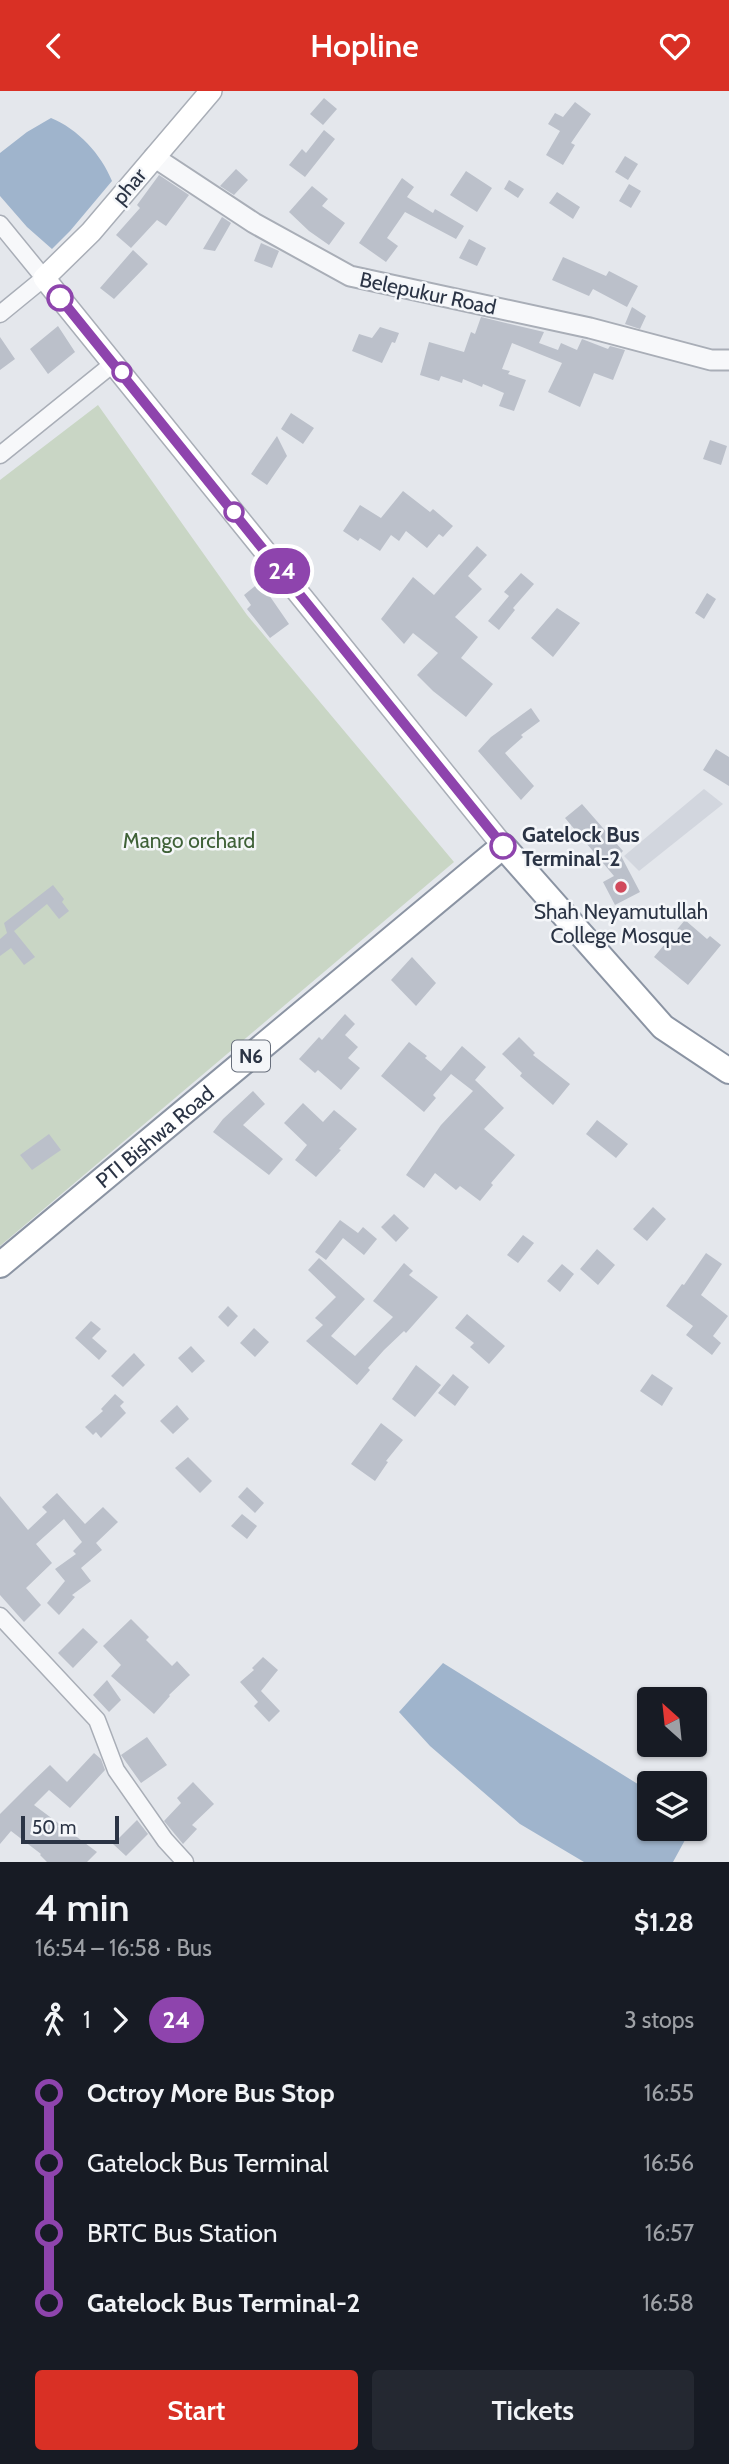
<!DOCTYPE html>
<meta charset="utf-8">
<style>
:root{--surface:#171b24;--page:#242831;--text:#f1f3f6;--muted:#9ea1a6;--accent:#d93025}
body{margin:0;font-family:Cabin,sans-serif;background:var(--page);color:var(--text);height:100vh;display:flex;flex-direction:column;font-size:26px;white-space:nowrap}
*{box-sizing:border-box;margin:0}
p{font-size:23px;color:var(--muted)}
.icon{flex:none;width:38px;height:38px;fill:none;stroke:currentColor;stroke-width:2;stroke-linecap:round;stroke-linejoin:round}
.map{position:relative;height:1771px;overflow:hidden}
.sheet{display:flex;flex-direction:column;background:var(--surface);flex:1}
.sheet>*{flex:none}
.badge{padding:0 14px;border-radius:23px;font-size:24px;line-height:46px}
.needle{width:46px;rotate:333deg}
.tools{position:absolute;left:637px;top:1596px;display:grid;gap:14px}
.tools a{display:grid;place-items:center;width:70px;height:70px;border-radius:7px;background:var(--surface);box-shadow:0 2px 5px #0004;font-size:35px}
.scale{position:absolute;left:21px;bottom:18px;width:98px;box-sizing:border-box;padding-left:7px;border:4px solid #2b3445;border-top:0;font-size:19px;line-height:24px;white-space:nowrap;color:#2b3445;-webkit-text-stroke:5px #f4f6f9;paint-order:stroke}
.map>.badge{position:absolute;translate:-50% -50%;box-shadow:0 0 0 4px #fff}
.legs{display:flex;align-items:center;gap:10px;height:77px;padding:0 35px;font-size:23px}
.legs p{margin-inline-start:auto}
.headline{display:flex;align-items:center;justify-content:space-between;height:119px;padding:0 35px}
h1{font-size:38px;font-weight:600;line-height:52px}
.cta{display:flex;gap:14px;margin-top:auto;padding:14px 35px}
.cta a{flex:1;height:80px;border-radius:7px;background:var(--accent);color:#fff;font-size:28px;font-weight:600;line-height:80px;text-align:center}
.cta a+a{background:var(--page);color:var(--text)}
ul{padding:0 35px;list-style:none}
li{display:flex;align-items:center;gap:24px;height:70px;font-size:26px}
li i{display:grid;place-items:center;width:10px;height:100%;margin:0 9px;background:currentColor}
li i::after{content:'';width:18px;height:18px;margin:-9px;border:5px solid;border-radius:50%;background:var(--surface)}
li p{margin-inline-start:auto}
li:first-child i{background:linear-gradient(#0000 50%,currentColor 0)}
li:last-child i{background:linear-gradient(currentColor 50%,#0000 0)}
header{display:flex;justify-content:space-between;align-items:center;height:91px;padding:0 35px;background:var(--accent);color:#fff;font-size:32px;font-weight:600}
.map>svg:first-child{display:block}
.built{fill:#d2d6de}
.green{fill:#c9d6c5}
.water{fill:#9fb4cc}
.building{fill:#bbc0ca}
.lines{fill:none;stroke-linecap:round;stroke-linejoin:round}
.minor-casing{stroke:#a9aeb7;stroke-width:19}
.tertiary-casing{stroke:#a9aeb7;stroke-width:23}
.secondary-casing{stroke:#a9aeb7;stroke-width:24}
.trunk-casing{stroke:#8b94a3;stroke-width:28}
.minor{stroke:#f7f8fa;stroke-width:16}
.tertiary{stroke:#f7f8fa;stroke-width:19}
.secondary{stroke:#fff;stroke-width:21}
.trunk{stroke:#fff;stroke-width:24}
.line-1-casing{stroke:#fff;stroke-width:16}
.line-1{stroke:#8e44ad;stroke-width:10}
.stop-1-dot{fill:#fff;stroke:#8e44ad;stroke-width:3.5}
.poi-dot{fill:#d1495b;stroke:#f4f6f9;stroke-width:2.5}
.labels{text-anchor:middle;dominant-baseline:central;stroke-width:5;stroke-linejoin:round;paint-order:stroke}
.shield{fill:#f4f6f9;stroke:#676e7b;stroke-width:2}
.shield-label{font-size:19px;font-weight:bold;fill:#2b3445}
.street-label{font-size:21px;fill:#2b3445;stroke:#f4f6f9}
.stop-label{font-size:21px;font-weight:bold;fill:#2b3445;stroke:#f4f6f9;text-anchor:start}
.park-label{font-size:21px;fill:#3f6138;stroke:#f4f6f9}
.poi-label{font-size:21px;fill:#2b3445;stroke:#f4f6f9}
</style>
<header><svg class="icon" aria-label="back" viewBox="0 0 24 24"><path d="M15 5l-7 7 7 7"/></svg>Hopline<svg class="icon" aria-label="heart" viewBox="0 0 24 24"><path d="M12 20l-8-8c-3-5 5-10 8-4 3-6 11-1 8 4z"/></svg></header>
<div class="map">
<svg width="729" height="1771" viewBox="0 0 729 1771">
<rect width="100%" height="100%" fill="#e4e7ec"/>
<path class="built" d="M 704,698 L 723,713 L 639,780 L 624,765 Z"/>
<path class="green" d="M 98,314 L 247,524 L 454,771 L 0,1155 L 0,389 Z"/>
<path class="water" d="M 51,27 C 78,38 101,63 112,90 L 70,140 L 52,158 L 27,136 L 0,105 L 0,62 L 27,41 Z
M 443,1572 L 649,1700 L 649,1738 L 691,1738 L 673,1771 L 584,1771 L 520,1733 L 430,1655 L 399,1621 Z"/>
<path class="building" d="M 324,7 L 337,18 L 323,34 L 310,23 Z
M 575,11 L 591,23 L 571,52 L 575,54 L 563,74 L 546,64 L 560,40 L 548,33 L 555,22 L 563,26 Z
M 324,39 L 335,48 L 305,86 L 289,74 L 302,58 L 306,62 Z
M 625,65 L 638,73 L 628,89 L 615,81 Z
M 236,78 L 248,89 L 234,104 L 220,95 Z
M 466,80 L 492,97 L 477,121 L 450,104 Z
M 159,84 L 189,104 L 166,135 L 157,129 L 131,157 L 116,144 L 140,117 L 137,114 Z
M 402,87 L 414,96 L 407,106 L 433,122 L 435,118 L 464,135 L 456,148 L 405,121 L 387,147 L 398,155 L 386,171 L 359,152 Z
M 509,89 L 524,98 L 518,107 L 504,98 Z
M 629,93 L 641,100 L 631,117 L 619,110 Z
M 312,95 L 328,108 L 322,115 L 345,132 L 329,154 L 309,140 L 289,121 Z
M 557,101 L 580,116 L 573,128 L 549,112 Z
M 222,126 L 231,132 L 215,160 L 203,158 Z
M 469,148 L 486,157 L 477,175 L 459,167 Z
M 261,152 L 279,160 L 272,177 L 254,170 Z
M 133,159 L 148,173 L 114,208 L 100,197 Z
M 563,166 L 606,185 L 609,180 L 638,195 L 627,216 L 593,198 L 589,205 L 552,189 Z
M 632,216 L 646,225 L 640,238 L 625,233 Z
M 481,226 L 544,241 L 539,252 L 558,259 L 561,252 L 577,259 L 582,248 L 608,258 L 610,255 L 625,259 L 613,289 L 594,282 L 580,316 L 548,301 L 562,272 L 512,252 L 502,278 L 510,280 L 508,283 L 526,289 L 514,320 L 499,315 L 504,302 L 483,293 L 482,296 L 463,288 L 462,292 L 441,285 L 439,290 L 420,284 L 429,251 L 464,261 L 471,241 L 475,243 Z
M 58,235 L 75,261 L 48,283 L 30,258 Z
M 380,236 L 399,242 L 395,252 L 392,251 L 382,272 L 352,260 L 359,243 L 372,247 Z
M 0,246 L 15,268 L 0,279 Z
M 291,322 L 314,337 L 303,353 L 281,338 Z
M 277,345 L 287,365 L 267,394 L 251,383 Z
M 710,349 L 727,355 L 721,374 L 703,368 Z
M 403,400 L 430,421 L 433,418 L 453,435 L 443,446 L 439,443 L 427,457 L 406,440 L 399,450 L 391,444 L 380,460 L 360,447 L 358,450 L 343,440 L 360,414 L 381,427 Z
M 477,455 L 487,464 L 468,485 L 482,498 L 455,526 L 478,546 L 461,567 L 493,593 L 466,626 L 433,600 L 417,584 L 438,562 L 413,542 L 404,553 L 381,528 L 413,486 L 434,504 Z
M 521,482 L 534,493 L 513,517 L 515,519 L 499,539 L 488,530 L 509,505 L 504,501 Z
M 260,491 L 289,533 L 270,547 L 247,518 L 251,514 L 244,504 Z
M 707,502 L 716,508 L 704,528 L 695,522 Z
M 557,517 L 580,532 L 553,566 L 531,547 Z
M 531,617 L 540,630 L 521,644 L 523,646 L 505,662 L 534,695 L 521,709 L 478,660 L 491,646 Z
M 716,658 L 729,666 L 729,695 L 703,679 Z
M 582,713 L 623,760 L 620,763 L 640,801 L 615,814 L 603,791 L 614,785 L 565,727 Z
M 53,794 L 64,808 L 62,811 L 69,820 L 59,828 L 47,813 L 14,840 L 35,866 L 24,874 L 11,857 L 0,865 L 0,848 L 7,842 L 4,832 Z
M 685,829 L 707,848 L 710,845 L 721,854 L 688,894 L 654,866 Z
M 412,866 L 436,892 L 416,915 L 391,889 Z
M 345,923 L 355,933 L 345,944 L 358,956 L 348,967 L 360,977 L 341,999 L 318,979 L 315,982 L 299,968 L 319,946 L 322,949 Z
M 519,946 L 535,962 L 533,964 L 570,993 L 553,1014 L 520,985 L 522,982 L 502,963 Z
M 409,951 L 427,965 L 425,967 L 441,980 L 462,955 L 486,976 L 475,989 L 504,1017 L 484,1038 L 515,1064 L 491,1092 L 493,1094 L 480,1110 L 460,1095 L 456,1099 L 435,1082 L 424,1097 L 406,1084 L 441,1034 L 473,1000 L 451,983 L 433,1004 L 436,1007 L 424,1021 L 381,985 Z
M 253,1000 L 265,1013 L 243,1034 L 283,1068 L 269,1084 L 213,1041 L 223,1028 Z
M 303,1012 L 323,1031 L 334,1019 L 357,1038 L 339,1058 L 341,1059 L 316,1086 L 295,1069 L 307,1054 L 284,1032 Z
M 597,1029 L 628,1053 L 616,1067 L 586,1043 Z
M 49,1043 L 61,1059 L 32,1079 L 20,1064 Z
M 653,1116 L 666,1128 L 647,1150 L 633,1138 Z
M 394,1123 L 409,1137 L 396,1151 L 381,1136 Z
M 340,1129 L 358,1142 L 363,1136 L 377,1148 L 364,1164 L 343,1147 L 326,1169 L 315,1161 Z
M 523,1144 L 534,1152 L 518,1172 L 507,1164 Z
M 597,1158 L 615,1174 L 598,1194 L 580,1178 Z
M 706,1162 L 722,1173 L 701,1204 L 728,1225 L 713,1245 L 721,1252 L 712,1264 L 686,1244 L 693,1235 L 666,1215 L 682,1193 L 684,1194 Z
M 319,1167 L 365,1208 L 331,1245 L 355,1265 L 393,1226 L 373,1210 L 404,1172 L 413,1180 L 409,1184 L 438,1206 L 406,1242 L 404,1240 L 384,1259 L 368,1277 L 370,1279 L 357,1294 L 306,1250 L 323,1234 L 315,1227 L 336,1206 L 308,1179 Z
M 562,1173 L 574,1183 L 560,1201 L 547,1190 Z
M 228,1215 L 238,1225 L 228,1236 L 218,1226 Z
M 467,1223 L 505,1255 L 489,1273 L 470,1256 L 474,1252 L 455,1237 Z
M 91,1230 L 101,1238 L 92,1247 L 107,1260 L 99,1269 L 75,1247 Z
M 254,1237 L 269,1251 L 255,1266 L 240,1252 Z
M 191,1255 L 205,1270 L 192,1282 L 178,1267 Z
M 134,1262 L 145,1274 L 123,1296 L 111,1285 Z
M 416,1274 L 441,1294 L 415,1326 L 392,1308 Z
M 453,1283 L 469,1296 L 455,1315 L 438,1302 Z
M 652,1283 L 673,1297 L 662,1315 L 640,1300 Z
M 115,1303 L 124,1311 L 120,1315 L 126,1322 L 101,1347 L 96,1341 L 93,1344 L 85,1336 L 103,1320 L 101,1318 Z
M 177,1314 L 189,1328 L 173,1343 L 160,1330 Z
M 381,1332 L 403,1349 L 386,1370 L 388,1371 L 375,1390 L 351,1373 Z
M 188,1366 L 212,1390 L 200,1402 L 175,1377 Z
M 247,1396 L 264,1412 L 255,1422 L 238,1406 Z
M 57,1402 L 85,1433 L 103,1416 L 118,1431 L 96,1452 L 102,1459 L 81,1477 L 91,1490 L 72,1504 L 75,1506 L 59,1524 L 47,1512 L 65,1490 L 55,1478 L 76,1463 L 73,1460 L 82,1451 L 64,1428 L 36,1453 L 52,1472 L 26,1497 L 41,1514 L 24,1531 L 0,1504 L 0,1405 L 28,1439 L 47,1421 L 42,1416 Z
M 242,1423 L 257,1435 L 247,1448 L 231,1435 Z
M 131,1528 L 149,1546 L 146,1549 L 172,1575 L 177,1570 L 190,1584 L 169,1604 L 170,1605 L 154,1623 L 111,1585 L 121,1574 L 103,1555 Z
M 83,1537 L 98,1551 L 73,1577 L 58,1562 Z
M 263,1566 L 278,1579 L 261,1600 L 280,1620 L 269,1631 L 254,1615 L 258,1611 L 240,1591 L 254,1579 L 252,1577 Z
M 107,1589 L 121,1609 L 109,1621 L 93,1604 Z
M 147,1646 L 167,1674 L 141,1692 L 121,1664 Z
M 94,1662 L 101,1668 L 105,1679 L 70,1717 L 49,1699 L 34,1714 L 97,1761 L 87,1771 L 47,1771 L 40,1764 L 41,1763 L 11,1740 L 0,1753 L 0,1723 L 28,1695 L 50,1674 L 67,1691 Z
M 193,1691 L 214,1713 L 192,1734 L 197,1738 L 183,1753 L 164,1730 L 181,1712 L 177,1707 Z
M 137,1729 L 148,1743 L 126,1765 L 113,1753 Z"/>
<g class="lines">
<g class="minor-casing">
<path id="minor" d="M 0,133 L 44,187 L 0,223
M 0,364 L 114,272
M 0,1525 L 97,1629 L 116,1679 L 165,1749 L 185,1771"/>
</g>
<g class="tertiary-casing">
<path id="tertiary" d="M 154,66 L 254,132 L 350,185 L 590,237 L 711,269 L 729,269"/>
</g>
<g class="secondary-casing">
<path id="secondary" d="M 211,0 L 91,141 L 44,187 L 503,755"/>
</g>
<g class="trunk-casing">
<g id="trunk">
<path id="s1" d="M 0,1174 L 503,755 L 663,936 L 729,980"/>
</g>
</g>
<use href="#minor" class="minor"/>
<use href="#tertiary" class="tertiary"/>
<use href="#secondary" class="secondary"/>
<use href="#trunk" class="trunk"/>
</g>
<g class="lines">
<g class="line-1-casing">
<path id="line-1" d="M 60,207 L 503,755"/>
</g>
<use href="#line-1" class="line-1"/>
</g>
<g class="stop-1-dot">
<circle cx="60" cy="207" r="12"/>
<circle cx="122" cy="281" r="9"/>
<circle cx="234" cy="421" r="9"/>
<circle cx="503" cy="755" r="12"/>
</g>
<circle class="poi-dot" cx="621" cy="796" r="7"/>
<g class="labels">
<rect class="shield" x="232" y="949.5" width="38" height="31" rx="5"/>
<g class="shield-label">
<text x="251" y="965">N6</text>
</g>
<g class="street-label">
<text transform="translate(129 95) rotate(-50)">phar</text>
<text transform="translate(428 202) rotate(12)">Belepukur Road</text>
<text stroke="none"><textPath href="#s1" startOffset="201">PTI Bishwa Road</textPath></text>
</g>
<g class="stop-label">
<text x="522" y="743">Gatelock Bus<tspan x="522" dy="24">Terminal-2</tspan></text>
</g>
<g class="park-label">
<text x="189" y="749">Mango orchard</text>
</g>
<g class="poi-label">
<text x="621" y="820">Shah Neyamutullah<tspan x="621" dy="24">College Mosque</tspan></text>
</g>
</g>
</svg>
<div class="tools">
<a><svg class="needle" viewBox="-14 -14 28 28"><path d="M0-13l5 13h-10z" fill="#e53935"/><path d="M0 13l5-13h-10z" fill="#9ea1a6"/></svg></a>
<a><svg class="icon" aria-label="layers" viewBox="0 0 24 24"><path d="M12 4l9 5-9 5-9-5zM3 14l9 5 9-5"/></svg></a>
</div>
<div class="scale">50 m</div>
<b class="badge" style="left:282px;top:480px;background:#8e44ad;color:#fff">24</b>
</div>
<section class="sheet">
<div class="headline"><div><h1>4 min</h1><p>16:54 – 16:58 · Bus</p></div><b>$1.28</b></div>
<div class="legs"><svg class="icon" aria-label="walk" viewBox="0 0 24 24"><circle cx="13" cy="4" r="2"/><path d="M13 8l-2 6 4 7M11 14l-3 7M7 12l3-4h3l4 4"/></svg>1<svg class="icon" aria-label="forward" viewBox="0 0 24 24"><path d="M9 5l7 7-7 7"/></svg><b class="badge" style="background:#8e44ad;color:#fff">24</b><p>3 stops</p></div>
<ul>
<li><i style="color:#8e44ad"></i><b>Octroy More Bus Stop</b><p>16:55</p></li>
<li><i style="color:#8e44ad"></i><span>Gatelock Bus Terminal</span><p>16:56</p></li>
<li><i style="color:#8e44ad"></i><span>BRTC Bus Station</span><p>16:57</p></li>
<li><i style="color:#8e44ad"></i><b>Gatelock Bus Terminal-2</b><p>16:58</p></li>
</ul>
<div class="cta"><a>Start</a><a>Tickets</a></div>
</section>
